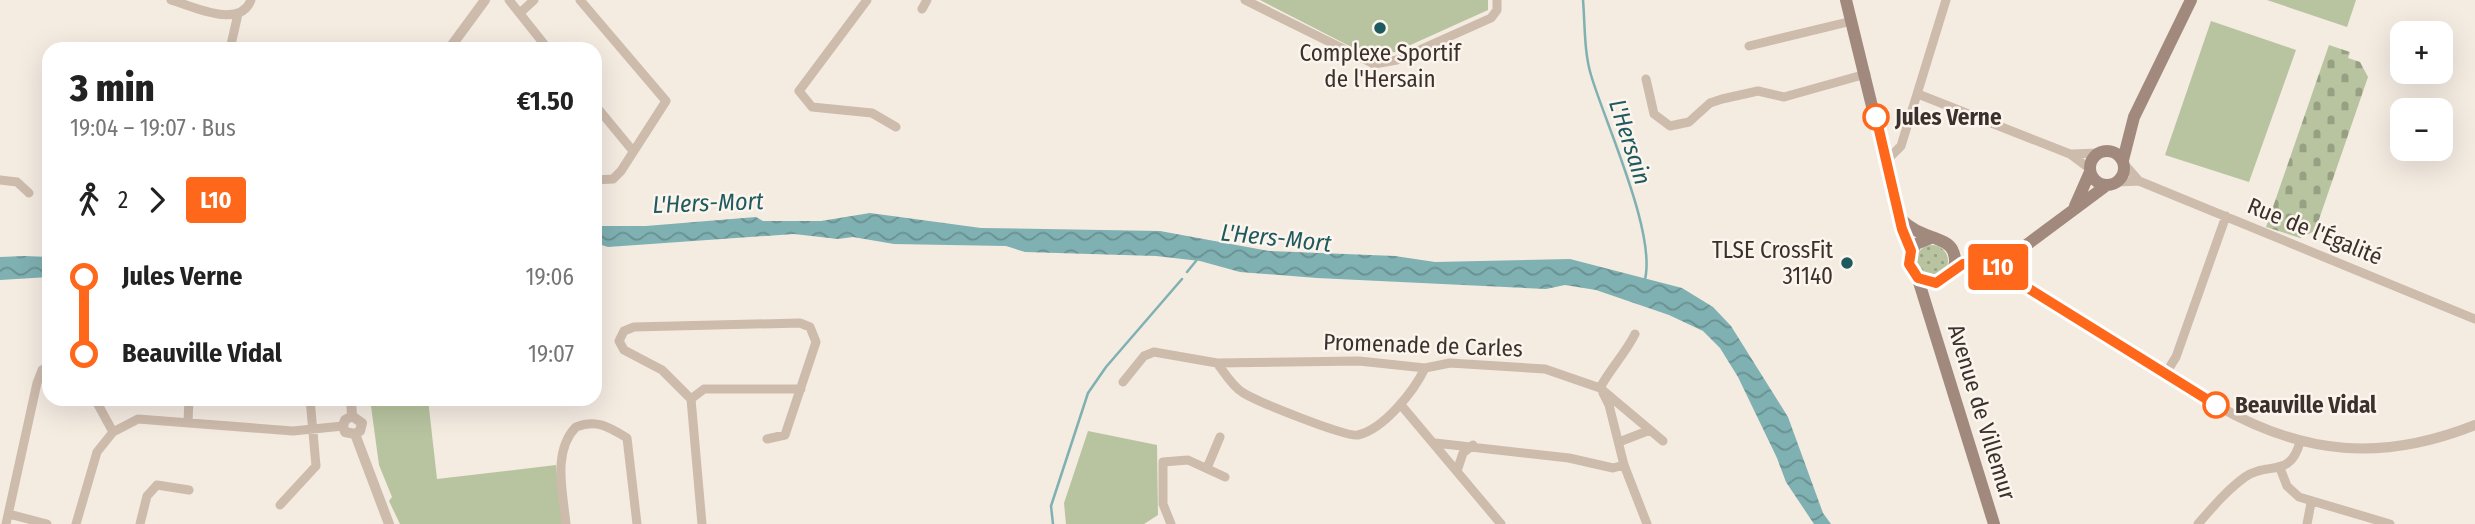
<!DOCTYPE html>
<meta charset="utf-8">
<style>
:root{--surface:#fff;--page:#f2f2f2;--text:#222;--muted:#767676}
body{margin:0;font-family:"Fira Sans Condensed",sans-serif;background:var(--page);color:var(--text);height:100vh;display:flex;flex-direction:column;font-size:26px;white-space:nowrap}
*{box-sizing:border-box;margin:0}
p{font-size:23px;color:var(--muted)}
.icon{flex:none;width:38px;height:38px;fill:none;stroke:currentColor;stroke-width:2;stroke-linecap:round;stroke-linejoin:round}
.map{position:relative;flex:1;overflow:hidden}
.sheet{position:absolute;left:42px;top:42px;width:560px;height:364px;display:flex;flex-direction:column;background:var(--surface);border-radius:21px;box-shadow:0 7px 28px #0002}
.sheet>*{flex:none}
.badge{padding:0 14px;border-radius:5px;font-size:24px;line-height:46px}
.tools{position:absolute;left:2390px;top:21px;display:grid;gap:14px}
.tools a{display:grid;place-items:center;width:63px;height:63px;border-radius:14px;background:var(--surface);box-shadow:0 7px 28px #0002;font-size:35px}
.map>.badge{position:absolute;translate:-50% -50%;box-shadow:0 0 0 4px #fff}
.legs{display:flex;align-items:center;gap:10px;height:77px;padding:0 28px;font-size:23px}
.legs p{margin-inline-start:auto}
.headline{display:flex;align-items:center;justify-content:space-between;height:119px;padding:0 28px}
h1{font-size:38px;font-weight:800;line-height:52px}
ul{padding:0 28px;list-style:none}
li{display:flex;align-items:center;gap:24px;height:77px;font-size:26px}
li i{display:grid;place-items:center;width:10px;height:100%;margin:0 9px;background:currentColor}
li i::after{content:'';width:18px;height:18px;margin:-9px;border:5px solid;border-radius:50%;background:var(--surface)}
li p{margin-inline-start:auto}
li:first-child i{background:linear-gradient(#0000 50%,currentColor 0)}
li:last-child i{background:linear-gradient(currentColor 50%,#0000 0)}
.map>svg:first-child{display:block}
.grass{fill:url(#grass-dots)}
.cemetery{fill:url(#cemetery-stones)}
.garden{fill:#b8c4a0}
.water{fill:url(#water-waves)}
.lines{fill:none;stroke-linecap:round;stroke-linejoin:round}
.stream{stroke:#7fb0b2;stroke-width:2.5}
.minor{stroke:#cdbbac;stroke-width:9}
.tertiary{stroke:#cdbbac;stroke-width:10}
.secondary{stroke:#a18a7d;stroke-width:12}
.line-1-casing{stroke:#fff;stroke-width:16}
.line-1{stroke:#ff671b;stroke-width:10}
.poi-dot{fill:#1f5a5e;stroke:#fbf5ee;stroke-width:2.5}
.stop-1-dot{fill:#fff;stroke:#ff671b;stroke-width:3.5}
.labels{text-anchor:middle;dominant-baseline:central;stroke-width:5;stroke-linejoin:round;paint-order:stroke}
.poi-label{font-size:23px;fill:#3b302b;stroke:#fbf5ee}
.stop-label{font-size:23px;font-weight:bold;fill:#3b302b;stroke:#fbf5ee;text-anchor:start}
.street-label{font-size:23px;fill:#3b302b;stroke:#fbf5ee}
.water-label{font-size:24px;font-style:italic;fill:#1f5a5e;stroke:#fbf5ee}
</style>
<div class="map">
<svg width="2475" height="524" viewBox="0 0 2475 524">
<defs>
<pattern id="grass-dots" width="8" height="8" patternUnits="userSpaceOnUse" patternTransform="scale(1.75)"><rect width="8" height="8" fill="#b8c4a0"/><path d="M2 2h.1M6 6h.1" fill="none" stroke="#97a083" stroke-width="1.8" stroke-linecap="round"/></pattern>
<pattern id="cemetery-stones" width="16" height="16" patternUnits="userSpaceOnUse" patternTransform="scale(1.75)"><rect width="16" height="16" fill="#b8c4a0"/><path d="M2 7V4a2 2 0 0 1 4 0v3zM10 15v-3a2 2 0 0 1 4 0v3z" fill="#97a083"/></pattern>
<pattern id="water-waves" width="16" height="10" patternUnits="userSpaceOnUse" patternTransform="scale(1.75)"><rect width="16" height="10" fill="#7fb0b2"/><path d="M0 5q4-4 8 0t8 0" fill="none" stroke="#699091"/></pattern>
</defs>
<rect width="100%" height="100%" fill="#f4ebe1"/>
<path class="grass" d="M1916 261a16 16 0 1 1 32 0a16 16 0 1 1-32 0Z"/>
<path class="cemetery" d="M 2329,45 L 2350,52 L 2348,58 L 2360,62 L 2368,77 L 2315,231 L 2300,238 L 2266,227 Z"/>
<path class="garden" d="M 1260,0 L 1488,0 L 1488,10 L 1395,52 L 1369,56 Z
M 2267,0 L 2356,0 L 2347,27 Z
M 2211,21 L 2296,50 L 2249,182 L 2165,155 Z
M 370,399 L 428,399 L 437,479 L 556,465 L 562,524 L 400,524 L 389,501 L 392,497 L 379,465 Z
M 1088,431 L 1157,445 L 1158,515 L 1144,524 L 1066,524 L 1064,503 Z"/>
<path class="water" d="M 870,213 L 981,228 L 1160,231 L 1269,251 L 1395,256 L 1435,262 L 1570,259 L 1682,288 L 1713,307 L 1731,326 L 1788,417 L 1823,513 L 1831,524 L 1814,524 L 1786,482 L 1777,458 L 1738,377 L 1720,348 L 1703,331 L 1669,315 L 1596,290 L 1565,285 L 1546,289 L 1317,278 L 1240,272 L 1200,261 L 1156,256 L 1025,252 L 1006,246 L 894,244 L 853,237 L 838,239 L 794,234 L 608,247 L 595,243 L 595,226 L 646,226 L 756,217 L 763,221 L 821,221 Z
M 25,256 L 49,257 L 49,277 L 0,280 L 0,257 Z"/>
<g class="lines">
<path class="stream" d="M 1583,0 C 1585,24 1584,52 1591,75 C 1605,123 1659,238 1644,283
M 1187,272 L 1196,261
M 1053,524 L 1051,506 L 1088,393 L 1106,367 L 1182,279"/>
<path class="minor" d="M 171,0 C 192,6 240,30 251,0
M 509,0 L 548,49
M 580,0 L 666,101 L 621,171 L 613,179 L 595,180
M 867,0 L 799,91 L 812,107 L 872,113 L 896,127
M 1245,0 L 1374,64 L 1397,60 L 1491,18 L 1497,10 L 1497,0
M 922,9 L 927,0
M 520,13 L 534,0
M 1749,46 L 1852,21
M 230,49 L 238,14
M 1646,79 L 1654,114 L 1670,126 L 1689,122 L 1710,103 L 1722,99 L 1758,91 L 1784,97 L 1866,74
M 1918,94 L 2070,154 L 2090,169
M 595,105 L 633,151
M 2072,154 L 2098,153
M 1886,161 L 1901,146 L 1946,0
M 2125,165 L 2139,181 L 2475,319
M 0,180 L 17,182 L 29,193
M 2117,182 L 2139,181
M 1217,363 C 1224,372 1232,386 1242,392 C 1255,401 1345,437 1358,435 C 1384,429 1414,391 1425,368
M 2166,373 L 2176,357 L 2226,216
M 1123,382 L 1144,356 L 1154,352 L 1217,363 L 1359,361 L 1425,368 L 1450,363 L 1545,369 L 1600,388 L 1650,430
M 1600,388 C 1610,369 1625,354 1635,334
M 1603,393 L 1609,405 L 1624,465 L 1647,524
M 95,399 L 113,432
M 691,399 L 704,389 L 801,389
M 1401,405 L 1501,524
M 188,422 L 189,399
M 1619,442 L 1650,430 L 1663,441
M 1435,443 L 1569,458 L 1613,468 L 1624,465
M 1207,468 L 1220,437
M 2280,468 L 2287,486 L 2299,497 L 2390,524
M 1457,471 L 1463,453 L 1473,445
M 280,505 L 316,466 L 310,399
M 9,514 L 47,524
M 6,524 L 37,383 L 42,370 L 49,366
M 76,524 L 97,452 L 113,432 L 138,419 L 293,431 L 343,426
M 140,524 L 147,496 L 157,485 L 189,490
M 566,524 C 563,493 552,451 576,427 C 597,419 609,427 627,438 L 637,524
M 702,524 L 691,399 L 662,370 L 624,350 L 619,341 L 624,331 L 634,327 L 800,323 L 810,327 L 816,342 L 785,435 L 767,439
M 1171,524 L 1163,504 L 1163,462 L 1188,460 L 1225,477
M 2198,524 C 2212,508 2227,490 2245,477 C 2268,461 2290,479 2300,442
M 2307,524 L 2311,503"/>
<path class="tertiary" d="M 449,49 L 485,0
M 2021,249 L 2015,267 L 2022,283
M 1984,261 L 1997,266 L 2010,277 L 2218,406 C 2304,455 2382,462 2475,425
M 351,399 L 352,416
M 352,416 L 345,420 L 343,426 L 345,432 L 355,434
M 352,416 L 362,423 L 360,431 L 355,434
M 355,434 L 389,524"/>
<path class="secondary" d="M 1846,0 L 1902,229 L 1911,251
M2090 168a17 17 0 1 1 34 0a17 17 0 1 1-34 0Z
M 2123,160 L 2134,117 L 2191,0
M 2075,206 L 2090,172
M 1901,219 C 1918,238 1944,236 1952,249 C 1965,274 1933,292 1915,275 L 1909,257 L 1916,244 L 1931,238
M 1953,269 L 2021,249 L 2107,185
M 1918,279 L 1994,524"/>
</g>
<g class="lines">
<g class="line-1-casing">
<path id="line-1" d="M 1876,117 L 1902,229 L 1911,251 L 1909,264 L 1918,278 L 1936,283 L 1963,264 L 1992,263 L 2010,277 L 2216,405"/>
</g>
<use href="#line-1" class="line-1"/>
</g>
<g class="poi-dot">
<circle cx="1380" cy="28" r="7"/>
<circle cx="1847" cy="263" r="7"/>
</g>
<g class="stop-1-dot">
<circle cx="1876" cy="117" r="12"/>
<circle cx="2216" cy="405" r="12"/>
</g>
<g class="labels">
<g class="poi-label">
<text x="1380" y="53">Complexe Sportif<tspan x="1380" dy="26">de l'Hersain</tspan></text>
<text x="1833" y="250" text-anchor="end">TLSE CrossFit<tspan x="1833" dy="26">31140</tspan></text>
</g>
<g class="stop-label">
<text x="1895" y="117">Jules Verne</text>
<text x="2235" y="405">Beauville Vidal</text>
</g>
<g class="street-label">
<text transform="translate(2315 231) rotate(22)">Rue de l'Égalité</text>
<text transform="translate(1423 345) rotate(2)">Promenade de Carles</text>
<text transform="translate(1982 412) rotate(73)">Avenue de Villemur</text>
</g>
<g class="water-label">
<text transform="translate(1630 142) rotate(72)">L'Hersain</text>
<text transform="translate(708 203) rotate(-2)">L'Hers-Mort</text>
<text transform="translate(1276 238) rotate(6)">L'Hers-Mort</text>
</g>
</g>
</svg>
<div class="tools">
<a>+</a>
<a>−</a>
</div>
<b class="badge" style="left:1998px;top:267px;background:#ff671b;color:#fff">L10</b>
<section class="sheet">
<div class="headline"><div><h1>3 min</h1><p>19:04 – 19:07 · Bus</p></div><b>€1.50</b></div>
<div class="legs"><svg class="icon" aria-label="walk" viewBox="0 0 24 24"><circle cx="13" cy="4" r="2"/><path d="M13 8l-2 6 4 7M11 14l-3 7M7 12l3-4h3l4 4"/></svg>2<svg class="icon" aria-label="forward" viewBox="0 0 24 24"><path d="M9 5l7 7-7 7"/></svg><b class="badge" style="background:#ff671b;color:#fff">L10</b></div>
<ul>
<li><i style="color:#ff671b"></i><b>Jules Verne</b><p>19:06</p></li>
<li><i style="color:#ff671b"></i><b>Beauville Vidal</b><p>19:07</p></li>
</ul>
</section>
</div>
